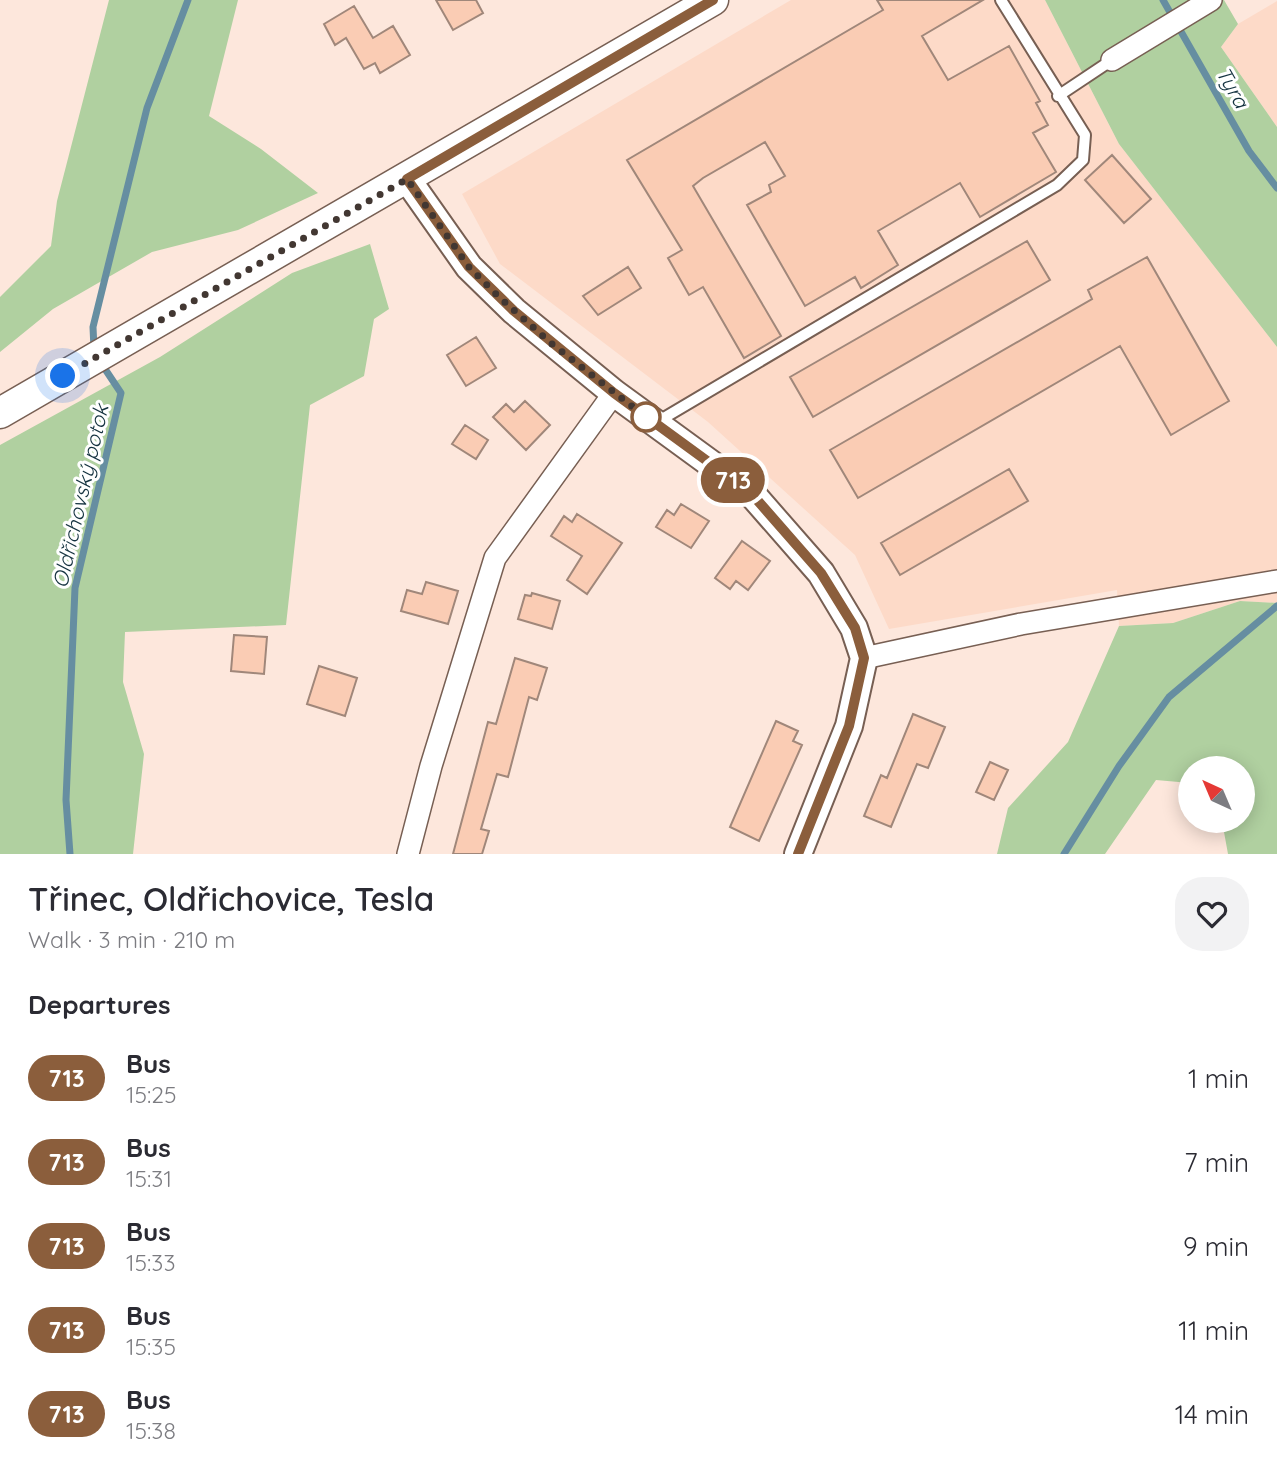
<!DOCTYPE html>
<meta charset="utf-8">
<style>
:root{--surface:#fff;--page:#f2f2f3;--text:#2b2b33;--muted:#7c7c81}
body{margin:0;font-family:Quicksand,sans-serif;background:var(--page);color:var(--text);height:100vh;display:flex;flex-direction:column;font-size:26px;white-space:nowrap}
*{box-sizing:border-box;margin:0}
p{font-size:23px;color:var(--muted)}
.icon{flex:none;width:38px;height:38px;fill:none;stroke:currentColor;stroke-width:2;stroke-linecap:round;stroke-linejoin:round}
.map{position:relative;height:854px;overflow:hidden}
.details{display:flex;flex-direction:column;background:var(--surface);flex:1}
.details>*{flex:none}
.badge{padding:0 14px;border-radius:23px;font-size:24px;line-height:46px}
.needle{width:46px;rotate:316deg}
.tools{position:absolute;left:1178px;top:756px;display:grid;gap:14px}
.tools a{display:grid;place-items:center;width:77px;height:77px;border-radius:50%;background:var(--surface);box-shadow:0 4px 18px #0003;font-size:35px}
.you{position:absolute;width:35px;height:35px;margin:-18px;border:5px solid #fff;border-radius:50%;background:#1a73e8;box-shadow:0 0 0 10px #1a73e833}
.map>.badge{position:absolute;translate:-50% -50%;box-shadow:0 0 0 4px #fff}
h2{padding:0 28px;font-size:26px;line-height:63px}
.round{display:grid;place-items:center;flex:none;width:74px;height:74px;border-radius:28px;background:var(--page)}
.head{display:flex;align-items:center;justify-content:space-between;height:119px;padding:0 28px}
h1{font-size:33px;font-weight:600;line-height:52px}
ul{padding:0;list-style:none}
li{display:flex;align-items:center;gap:21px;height:84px;padding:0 28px}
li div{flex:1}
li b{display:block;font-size:26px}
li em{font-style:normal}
li .badge{min-width:77px;font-weight:700;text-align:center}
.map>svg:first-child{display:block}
.built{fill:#fddac8}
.green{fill:#b0d0a0}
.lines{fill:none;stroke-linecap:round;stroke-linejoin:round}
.stream{stroke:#668ea1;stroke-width:7}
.building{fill:#faccb4;stroke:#a0877a;stroke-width:2}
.service-casing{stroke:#775f53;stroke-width:14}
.minor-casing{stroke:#775f53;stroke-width:24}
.tertiary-casing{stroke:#775f53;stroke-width:30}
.secondary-casing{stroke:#775f53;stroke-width:33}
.service{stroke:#fff;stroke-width:10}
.minor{stroke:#fff;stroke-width:21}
.tertiary{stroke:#fff;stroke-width:26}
.secondary{stroke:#fff;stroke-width:30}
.line-casing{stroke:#fff;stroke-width:16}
.line{stroke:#8b5e3c;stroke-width:10}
.walk{stroke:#423732;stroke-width:7;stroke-dasharray:0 12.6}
.stop-dot{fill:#fff;stroke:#8b5e3c;stroke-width:3.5}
.labels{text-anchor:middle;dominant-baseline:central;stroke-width:6;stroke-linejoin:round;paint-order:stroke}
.water-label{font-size:21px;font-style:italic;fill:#14323f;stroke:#fff}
</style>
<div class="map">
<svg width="1277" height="854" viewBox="0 0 1277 854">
<rect width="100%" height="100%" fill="#fde7dc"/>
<path class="built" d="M 791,0 L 1045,0 L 1119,144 L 1277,347 L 1277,603 L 1240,601 L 1173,623 L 1119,626 L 1117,590 L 889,629 L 855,555 L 708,422 L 500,264 L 462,194 Z
M 1277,1 L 1277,127 L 1221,47 L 1238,24 Z"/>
<path class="green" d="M 109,0 L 238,0 L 209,116 L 261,149 L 318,193 L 238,230 L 152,252 L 53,309 L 0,352 L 0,297 L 51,246 L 57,201 Z
M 1045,0 L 1224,0 L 1238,24 L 1221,47 L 1277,127 L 1277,347 L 1119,144 Z
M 370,244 L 389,309 L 374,319 L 364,376 L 310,405 L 286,625 L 125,632 L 123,682 L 144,754 L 133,854 L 0,854 L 0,445 L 160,357 L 292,273 Z
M 1240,601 L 1277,603 L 1277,854 L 1228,854 L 1222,821 L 1242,821 L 1242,768 L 1190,768 L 1190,783 L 1156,780 L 1105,854 L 997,854 L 1008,808 L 1068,742 L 1119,626 L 1173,623 Z"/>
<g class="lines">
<path class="stream" d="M 1163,0 L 1249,151 L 1277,188
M 94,349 L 93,327 L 147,108 L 188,0
M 70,854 L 66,800 L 75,588 L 121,393 L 101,363
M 1064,854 L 1119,766 L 1169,697 L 1277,606"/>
</g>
<path class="building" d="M 436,0 L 476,0 L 483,13 L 453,30 Z
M 877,0 L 983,0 L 922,36 L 948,80 L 1009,46 L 1040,101 L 1036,103 L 1048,125 L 1033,133 L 1056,172 L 980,217 L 960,183 L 878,231 L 898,265 L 861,288 L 855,277 L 805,306 L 747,205 L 771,192 L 769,185 L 785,176 L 765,142 L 703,178 L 693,186 L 781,336 L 744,358 L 703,287 L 689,295 L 668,258 L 682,250 L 627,160 L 883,10 Z
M 354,6 L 373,38 L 393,26 L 410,55 L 380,73 L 375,63 L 364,69 L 346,38 L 335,45 L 324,24 Z
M 1112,155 L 1151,199 L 1124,223 L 1085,180 Z
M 1027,241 L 1050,280 L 813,417 L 790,377 Z
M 1147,257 L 1229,401 L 1171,435 L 1120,346 L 858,498 L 830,450 L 1092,299 L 1088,290 Z
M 628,267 L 641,288 L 598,315 L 583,296 Z
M 476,337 L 496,368 L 466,386 L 447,355 Z
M 525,401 L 550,425 L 526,450 L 493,417 L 506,404 L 514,412 Z
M 465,425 L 488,440 L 476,459 L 452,444 Z
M 1009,469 L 1028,501 L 900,575 L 881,543 Z
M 681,504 L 709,521 L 691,548 L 656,527 L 667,510 L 674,515 Z
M 577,514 L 622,543 L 587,594 L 567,580 L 582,556 L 551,536 L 564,516 L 572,522 Z
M 742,541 L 770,561 L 748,590 L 736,581 L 730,589 L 715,578 Z
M 426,582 L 458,591 L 448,624 L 401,611 L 407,590 L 422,594 Z
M 532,593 L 560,601 L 552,629 L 518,619 L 525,595 L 531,596 Z
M 234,635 L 267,637 L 264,674 L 231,671 Z
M 515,658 L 547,668 L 537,700 L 529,697 L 508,777 L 497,774 L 481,829 L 489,831 L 482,854 L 453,854 L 488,722 L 496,724 Z
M 319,666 L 357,678 L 345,716 L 307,704 Z
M 913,714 L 945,727 L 928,768 L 917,764 L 891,827 L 864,816 L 881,775 L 887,778 Z
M 776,721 L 798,731 L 793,741 L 802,745 L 759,841 L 730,827 Z
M 990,762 L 1008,770 L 994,800 L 976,792 Z"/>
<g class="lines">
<g class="service-casing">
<path id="service" d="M 1058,96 L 1112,60
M 657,422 L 1057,185 L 1083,160 L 1085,135 L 1001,0"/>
</g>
<g class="minor-casing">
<path id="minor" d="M 1112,60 L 1211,0
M 864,658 L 1021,624 L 1277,581
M 408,854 L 431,766 L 495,558 L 614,393"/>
</g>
<g class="tertiary-casing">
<path id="tertiary" d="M 407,179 L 469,267 L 514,311 L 614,393 L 751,493 L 821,573 L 854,628 L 864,658 L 849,726 L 798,854"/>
</g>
<g class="secondary-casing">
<path id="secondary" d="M 0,413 L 713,0"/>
</g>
<use href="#service" class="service"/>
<use href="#minor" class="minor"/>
<use href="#tertiary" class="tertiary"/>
<use href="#secondary" class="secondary"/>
</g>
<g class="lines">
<g class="line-casing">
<path id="line" d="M 713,0 L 407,179 L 469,267 L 514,311 L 614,393 L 751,493 L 821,573 L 855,628 L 864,658 L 849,726 L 798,854"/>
</g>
<use href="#line" class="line"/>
<path class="walk" d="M 63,376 L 407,179 L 469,267 L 499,297 L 552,344 L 655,424 L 646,417"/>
</g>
<circle class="stop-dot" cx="646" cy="417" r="14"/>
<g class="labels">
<g class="water-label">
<text transform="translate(1233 87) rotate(60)">Tyra</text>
<text transform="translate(80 496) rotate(-77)">Oldřichovský potok</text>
</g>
</g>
</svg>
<div class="tools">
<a><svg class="needle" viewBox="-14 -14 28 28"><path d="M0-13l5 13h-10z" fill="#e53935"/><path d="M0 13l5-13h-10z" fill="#7c7c81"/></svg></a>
</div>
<div class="you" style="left:63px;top:376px"></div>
<b class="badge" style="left:733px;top:480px;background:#8b5e3c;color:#fff">713</b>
</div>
<section class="details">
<div class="head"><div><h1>Třinec, Oldřichovice, Tesla</h1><p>Walk · 3 min · 210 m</p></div><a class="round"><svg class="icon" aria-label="heart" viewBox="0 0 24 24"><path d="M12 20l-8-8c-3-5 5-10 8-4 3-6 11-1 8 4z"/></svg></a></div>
<h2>Departures</h2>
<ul>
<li><span class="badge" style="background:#8b5e3c;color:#fff">713</span><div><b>Bus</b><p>15:25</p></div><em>1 min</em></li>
<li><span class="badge" style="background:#8b5e3c;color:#fff">713</span><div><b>Bus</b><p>15:31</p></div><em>7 min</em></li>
<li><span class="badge" style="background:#8b5e3c;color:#fff">713</span><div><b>Bus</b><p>15:33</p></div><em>9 min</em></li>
<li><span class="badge" style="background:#8b5e3c;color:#fff">713</span><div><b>Bus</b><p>15:35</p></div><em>11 min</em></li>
<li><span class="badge" style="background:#8b5e3c;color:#fff">713</span><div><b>Bus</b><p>15:38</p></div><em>14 min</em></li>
</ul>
</section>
